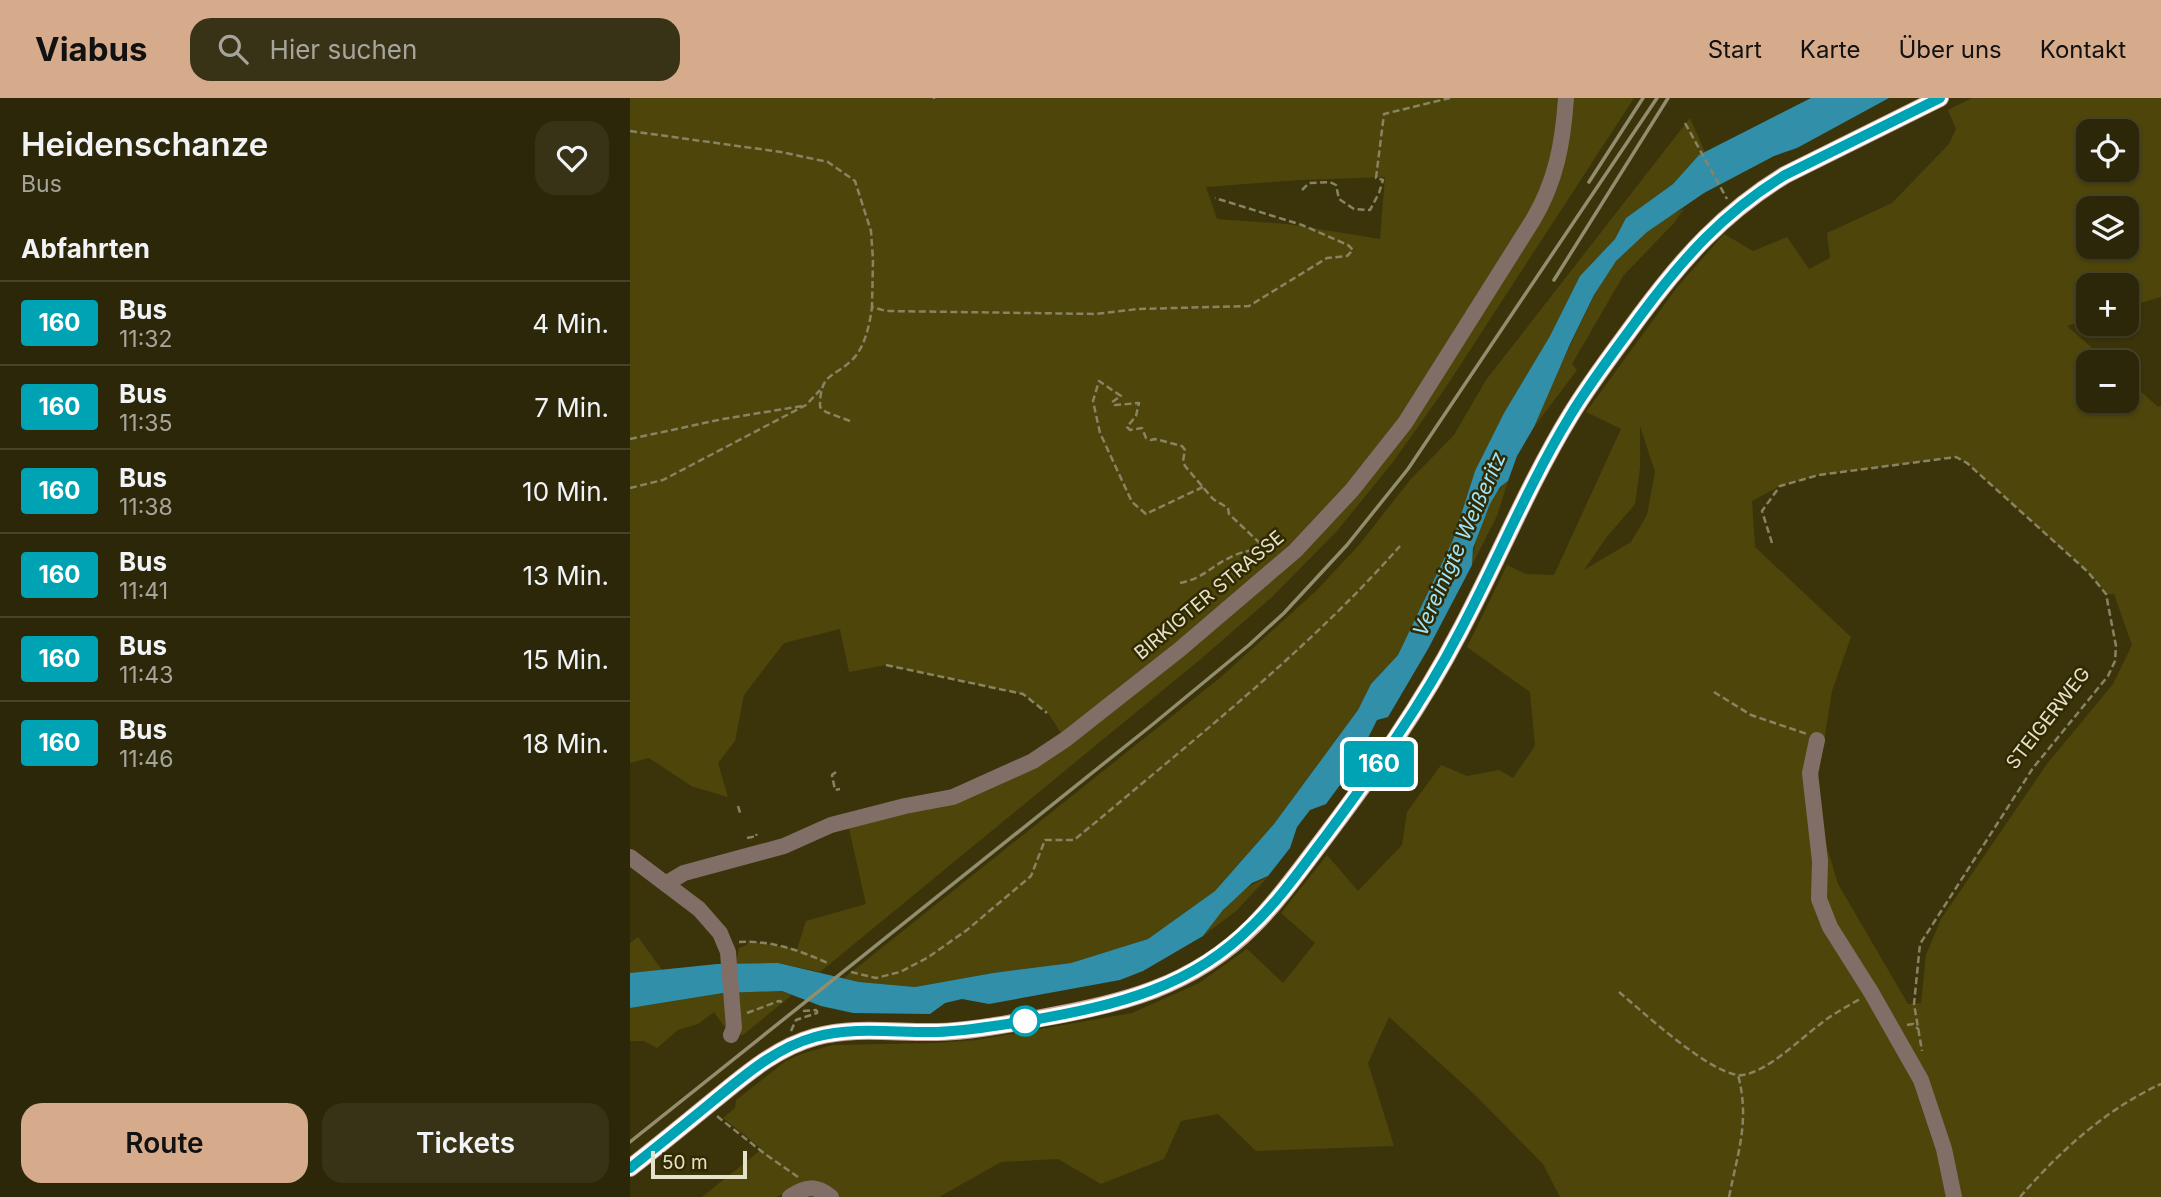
<!DOCTYPE html>
<html lang="de">
<meta charset="utf-8">
<style>
:root{--surface:#2c2708;--page:#383316;--text:#f1f3f6;--muted:#a6a59c;--line:#484429;--accent:#d6ab8b}
body{margin:0;font-family:Inter,sans-serif;background:var(--page);color:var(--text);height:100vh;display:flex;flex-direction:column;font-size:26px;white-space:nowrap}
*{box-sizing:border-box;margin:0}
p{font-size:23px;color:var(--muted)}
.icon{flex:none;width:38px;height:38px;fill:none;stroke:currentColor;stroke-width:2;stroke-linecap:round;stroke-linejoin:round}
.map{position:relative;flex:1;overflow:hidden}
.drawer{display:flex;flex-direction:column;background:var(--surface);width:630px}
.drawer>*{flex:none}
.badge{padding:0 14px;border-radius:5px;font-size:24px;line-height:46px}
.buttons{position:absolute;left:1446px;top:21px;display:grid;gap:14px}
.buttons a{display:grid;place-items:center;width:63px;height:63px;border-radius:14px;background:var(--surface);box-shadow:0 2px 5px #0004,0 0 0 2px var(--line);font-size:35px}
.scale{position:absolute;left:21px;bottom:18px;width:96px;box-sizing:border-box;padding-left:7px;border:4px solid #e5e2cc;border-top:0;font-size:19px;line-height:24px;white-space:nowrap;color:#e5e2cc;-webkit-text-stroke:5px #312a00;paint-order:stroke}
.map>.badge{position:absolute;translate:-50% -50%;box-shadow:0 0 0 4px #fff}
h2{padding:0 21px;font-size:26px;line-height:63px}
.round{display:grid;place-items:center;flex:none;width:74px;height:74px;border-radius:21px;background:var(--page)}
.head{display:flex;align-items:center;justify-content:space-between;height:119px;padding:0 21px}
h1{font-size:33px;font-weight:600;line-height:52px}
.action{display:flex;gap:14px;margin-top:auto;padding:14px 21px}
.action a{flex:1;height:80px;border-radius:21px;background:var(--accent);color:#111;font-size:28px;font-weight:600;line-height:80px;text-align:center}
.action a+a{background:var(--page);color:var(--text)}
ul{padding:0;list-style:none}
li{display:flex;align-items:center;gap:21px;height:84px;padding:0 21px;border-top:2px solid var(--line)}
li div{flex:1}
li b{display:block;font-size:26px}
li em{font-style:normal}
li .badge{min-width:77px;font-weight:700;text-align:center}
header{display:flex;align-items:center;gap:42px;box-sizing:border-box;height:98px;padding:0 35px;background:var(--accent);color:#111}
header strong{font-size:33px}
nav{display:flex;gap:38px;margin-inline-start:auto;font-size:24px}
.search{width:490px;height:63px;background:var(--page);display:flex;align-items:center;gap:18px;box-sizing:border-box;padding:0 24px;border-radius:21px;color:var(--muted);font-size:26px}
main{display:flex;flex:1;min-height:0}
.map>svg:first-child{display:block}
.green{fill:#4e450b;fill-rule:evenodd}
.water{fill:#318fa9}
.lines{fill:none;stroke-linecap:round;stroke-linejoin:round}
.path{stroke:#888362;stroke-width:2.5;stroke-dasharray:7 3.5;stroke-linecap:butt}
.minor{stroke:#816e67;stroke-width:16}
.major{stroke:#cda698;stroke-width:18}
.rail{stroke:#928d6d;stroke-width:3.5}
.line-casing{stroke:#fff;stroke-width:16}
.line{stroke:#00a3b4;stroke-width:10}
.stop-dot{fill:#fff;stroke:#00a3b4;stroke-width:3.5}
.labels{text-anchor:middle;dominant-baseline:central;stroke-width:5;stroke-linejoin:round;paint-order:stroke}
.street-label{font-size:19px;fill:#e5e2cc;stroke:#312a00}
.water-label{font-size:21px;font-style:italic;fill:#a0e4fb;stroke:#312a00}
</style>
<header>
<strong>Viabus</strong>
<div class="search"><svg class="icon" aria-label="search" viewBox="0 0 24 24"><circle cx="10" cy="10" r="6"/><path d="M15 15l6 6"/></svg>Hier suchen</div>
<nav><a>Start</a><a>Karte</a><a>Über uns</a><a>Kontakt</a></nav>
</header>
<main>
<section class="drawer">
<div class="head"><div><h1>Heidenschanze</h1><p>Bus</p></div><a class="round"><svg class="icon" aria-label="heart" viewBox="0 0 24 24"><path d="M12 20l-8-8c-3-5 5-10 8-4 3-6 11-1 8 4z"/></svg></a></div>
<h2>Abfahrten</h2>
<ul>
<li><span class="badge" style="background:#00a3b4;color:#fff">160</span><div><b>Bus</b><p>11:32</p></div><em>4 Min.</em></li>
<li><span class="badge" style="background:#00a3b4;color:#fff">160</span><div><b>Bus</b><p>11:35</p></div><em>7 Min.</em></li>
<li><span class="badge" style="background:#00a3b4;color:#fff">160</span><div><b>Bus</b><p>11:38</p></div><em>10 Min.</em></li>
<li><span class="badge" style="background:#00a3b4;color:#fff">160</span><div><b>Bus</b><p>11:41</p></div><em>13 Min.</em></li>
<li><span class="badge" style="background:#00a3b4;color:#fff">160</span><div><b>Bus</b><p>11:43</p></div><em>15 Min.</em></li>
<li><span class="badge" style="background:#00a3b4;color:#fff">160</span><div><b>Bus</b><p>11:46</p></div><em>18 Min.</em></li>
</ul>
<div class="action"><a>Route</a><a>Tickets</a></div>
</section>
<div class="map">
<svg width="1531" height="1099" viewBox="0 0 1531 1099">
<rect width="100%" height="100%" fill="#3b340a"/>
<path class="green" d="M 0,0 L 1004,0 L 816,289 L 763,364 L 707,433 L 642,499 L 572,560 L 190,874 L 148,865 L 106,866 L 109,850 L 117,847 L 118,843 L 167,851 L 176,823 L 236,806 L 217,722 L 323,699 L 435,641 L 418,615 L 393,596 L 256,567 L 219,574 L 210,531 L 154,545 L 114,597 L 105,643 L 88,665 L 98,699 L 61,688 L 19,660 L 0,665 ZM 755,79 L 750,141 L 657,126 L 587,121 L 576,89 L 670,82 Z
M 1342,0 L 1531,0 L 1531,199 L 1496,209 L 1496,187 L 1458,187 L 1458,221 L 1437,228 L 1478,264 L 1458,264 L 1458,303 L 1496,303 L 1496,280 L 1528,309 L 1531,308 L 1531,1099 L 930,1099 L 913,1066 L 845,997 L 759,919 L 738,965 L 764,1048 L 626,1053 L 588,1016 L 551,1023 L 534,1061 L 471,1086 L 428,1061 L 371,1064 L 309,1099 L 205,1099 L 174,1088 L 146,1099 L 72,1099 L 132,1051 L 93,1020 L 105,1010 L 106,1002 L 156,963 L 171,956 L 203,947 L 308,945 L 347,942 L 502,915 L 569,885 L 617,851 L 653,885 L 685,845 L 651,815 L 697,757 L 728,793 L 772,747 L 777,714 L 811,667 L 837,678 L 869,672 L 883,680 L 905,648 L 900,594 L 837,549 L 877,467 L 896,476 L 924,477 L 991,331 L 956,314 L 1048,188 L 1094,136 L 1123,153 L 1157,139 L 1179,171 L 1200,160 L 1197,135 L 1262,105 L 1319,46 L 1326,31 L 1318,12 ZM 1458,33 L 1496,33 L 1496,72 L 1458,72 ZM 1458,110 L 1496,110 L 1496,149 L 1458,149 ZM 1010,328 L 1025,374 L 1017,417 L 1001,444 L 954,472 L 976,440 L 1005,406 L 1010,370 ZM 1326,359 L 1337,365 L 1458,474 L 1476,496 L 1484,496 L 1502,547 L 1483,586 L 1417,666 L 1311,821 L 1296,857 L 1291,905 L 1278,906 L 1208,786 L 1192,733 L 1188,681 L 1202,593 L 1221,539 L 1125,449 L 1122,403 L 1150,388 L 1189,377 Z
M 1060,20 L 1075,54 L 1069,57 L 1043,86 L 996,120 L 985,141 L 950,178 L 920,238 L 874,315 L 845,373 L 823,442 L 768,557 L 741,586 L 728,612 L 644,726 L 585,793 L 518,841 L 441,865 L 363,875 L 285,889 L 229,884 L 214,880 L 591,579 L 686,493 L 729,447 L 780,382 L 824,337 L 856,282 Z
M 1054,111 L 1043,126 L 993,178 L 942,266 L 947,272 L 904,329 C 918,293 934,259 951,225 C 961,204 971,182 985,164 C 1000,145 1032,119 1054,111 Z
M 878,383 L 867,418 L 842,467 C 844,439 856,400 878,383 Z
M 638,779 L 606,813 L 573,838 C 591,814 609,790 638,779 Z
M 8,839 L 32,872 L 0,875 L 0,845 Z
M 152,893 L 162,897 L 113,937 L 99,935 L 84,914 L 68,926 L 48,932 L 27,950 L 14,943 L 0,943 L 0,910 L 93,895 Z"/>
<path class="water" d="M 1181,0 L 1259,0 L 1167,50 L 1144,58 L 1074,95 L 1017,134 L 986,163 L 964,197 L 940,246 L 904,329 L 887,358 L 878,383 L 870,389 L 860,406 L 843,450 L 842,467 L 798,551 L 758,619 L 747,622 L 724,668 L 696,706 L 680,712 L 667,729 L 660,750 L 638,778 L 622,785 L 593,812 L 573,838 L 513,873 L 490,882 L 359,906 L 332,901 L 315,905 L 300,916 L 223,915 L 191,908 L 152,893 L 93,895 L 0,910 L 0,875 L 87,866 L 148,865 L 229,884 L 285,889 L 363,875 L 441,865 L 518,841 L 585,793 L 644,726 L 728,612 L 741,586 L 768,557 L 823,442 L 845,373 L 874,315 L 920,238 L 950,178 L 985,141 L 996,120 L 1043,86 L 1069,57 Z"/>
<g class="lines">
<path class="path" d="M 304,1 L 304,0
M 1055,25 L 1097,101
M 0,33 L 151,54 L 198,64 L 225,83 L 241,133 L 243,162 L 242,209 L 256,213 L 466,216 L 508,211 L 619,208 L 697,160 L 717,158 L 723,152 L 718,147 L 672,127 L 585,100
M 672,92 L 679,85 L 700,84 L 706,87 L 709,101 L 724,111 L 740,112 L 749,95 L 753,82 L 746,80 L 754,16 L 820,0
M 220,323 L 196,314 L 190,309 C 190,274 203,281 223,261 C 235,249 240,225 242,209
M 0,341 L 93,321 L 172,308
M 573,389 L 516,416 L 502,404 L 470,335 L 463,303 L 469,283 L 491,298 L 482,304 L 485,307 L 509,305 L 506,318 L 497,329 L 500,332 L 512,330 L 516,340 L 521,342 L 525,341 L 552,348 L 555,352 L 553,363 L 555,368 L 583,401 L 598,410 L 599,416 L 635,450
M 0,390 L 33,382 L 176,307 L 190,292
M 1142,445 L 1132,413 L 1150,388 L 1189,377 L 1326,359 L 1337,365 L 1458,474 L 1476,496 L 1486,548 L 1485,563 L 1478,578 L 1403,670 L 1290,846 L 1284,906 L 1292,953
M 550,485 C 574,480 580,469 599,460 C 613,452 632,450 648,449
M 256,567 L 393,596 L 417,615
M 1084,594 L 1121,617 L 1177,636
M 206,674 L 202,677 L 205,692 L 210,691
M 108,708 L 111,718
M 117,740 L 127,738 L 126,736
M 109,844 C 142,842 171,853 200,866
M 221,874 L 246,880 L 270,874 L 297,860 L 337,832 L 401,778 L 415,742 L 444,742 L 472,719 C 574,633 681,549 770,448
M 989,894 C 1012,913 1085,981 1113,977 C 1138,973 1169,942 1189,927 C 1201,917 1216,909 1230,901
M 173,913 L 187,912
M 117,915 L 149,903 L 152,904
M 1277,927 L 1283,926 L 1289,932
M 161,933 L 166,922 L 187,915 L 187,912
M 89,1018 L 88,1019 L 135,1056 L 168,1079
M 1099,1099 C 1108,1054 1120,1022 1108,977
M 1390,1099 C 1429,1054 1476,1011 1531,986"/>
<path class="minor" d="M 1187,642 L 1180,675 L 1190,763 L 1189,801 L 1200,829 L 1241,894 L 1291,982 L 1314,1051 L 1324,1099
M 0,759 L 69,811 L 90,835 L 98,854 L 104,930 L 101,937
M 37,785 L 54,775 L 154,748 L 201,727 L 275,708 L 323,699 L 403,663 L 436,641 L 549,552 L 665,453 L 722,392 L 775,325 L 903,122 C 926,83 933,45 936,0
M 160,1099 C 175,1088 186,1087 201,1099"/>
<path class="major" d="M 0,1070 C 28,1048 55,1026 83,1003 C 114,978 145,950 185,939 C 224,928 267,935 307,934 C 342,933 377,926 411,920 C 492,906 563,888 623,828 C 650,801 672,769 695,739 C 744,674 791,608 829,535 C 867,464 898,387 940,318 C 961,283 986,251 1010,218 C 1053,160 1093,115 1155,77 L 1310,0"/>
<path class="rail" d="M 959,84 L 1013,0
M 924,182 L 1038,0
M 0,1044 L 522,627 L 619,547 L 654,515 L 717,447 L 778,371 L 1027,0"/>
</g>
<g class="lines">
<g class="line-casing">
<path id="line" d="M 0,1070 C 28,1048 55,1026 83,1003 C 114,978 145,950 185,939 C 224,928 267,935 307,934 C 339,933 371,927 403,922 C 487,907 561,890 623,827 C 650,801 672,769 695,739 C 744,673 791,608 829,535 C 867,464 898,387 940,318 C 961,283 986,251 1010,218 C 1053,160 1093,115 1155,77 L 1310,0"/>
</g>
<use href="#line" class="line"/>
</g>
<circle class="stop-dot" cx="395" cy="923" r="14"/>
<g class="labels">
<g class="street-label">
<text transform="translate(579 497) rotate(-40)">BIRKIGTER STRASSE</text>
<text transform="translate(1418 620) rotate(-52)">STEIGERWEG</text>
</g>
<g class="water-label">
<text transform="translate(829 446) rotate(-66)">Vereinigte Weißeritz</text>
</g>
</g>
</svg>
<div class="buttons">
<a><svg class="icon" aria-label="locate" viewBox="0 0 24 24"><circle cx="12" cy="12" r="6"/><path d="M12 2v4M12 18v4M2 12h4M18 12h4"/></svg></a>
<a><svg class="icon" aria-label="layers" viewBox="0 0 24 24"><path d="M12 4l9 5-9 5-9-5zM3 14l9 5 9-5"/></svg></a>
<a>+</a>
<a>−</a>
</div>
<div class="scale">50 m</div>
<b class="badge" style="left:749px;top:666px;background:#00a3b4;color:#fff">160</b>
</div>
</main>
